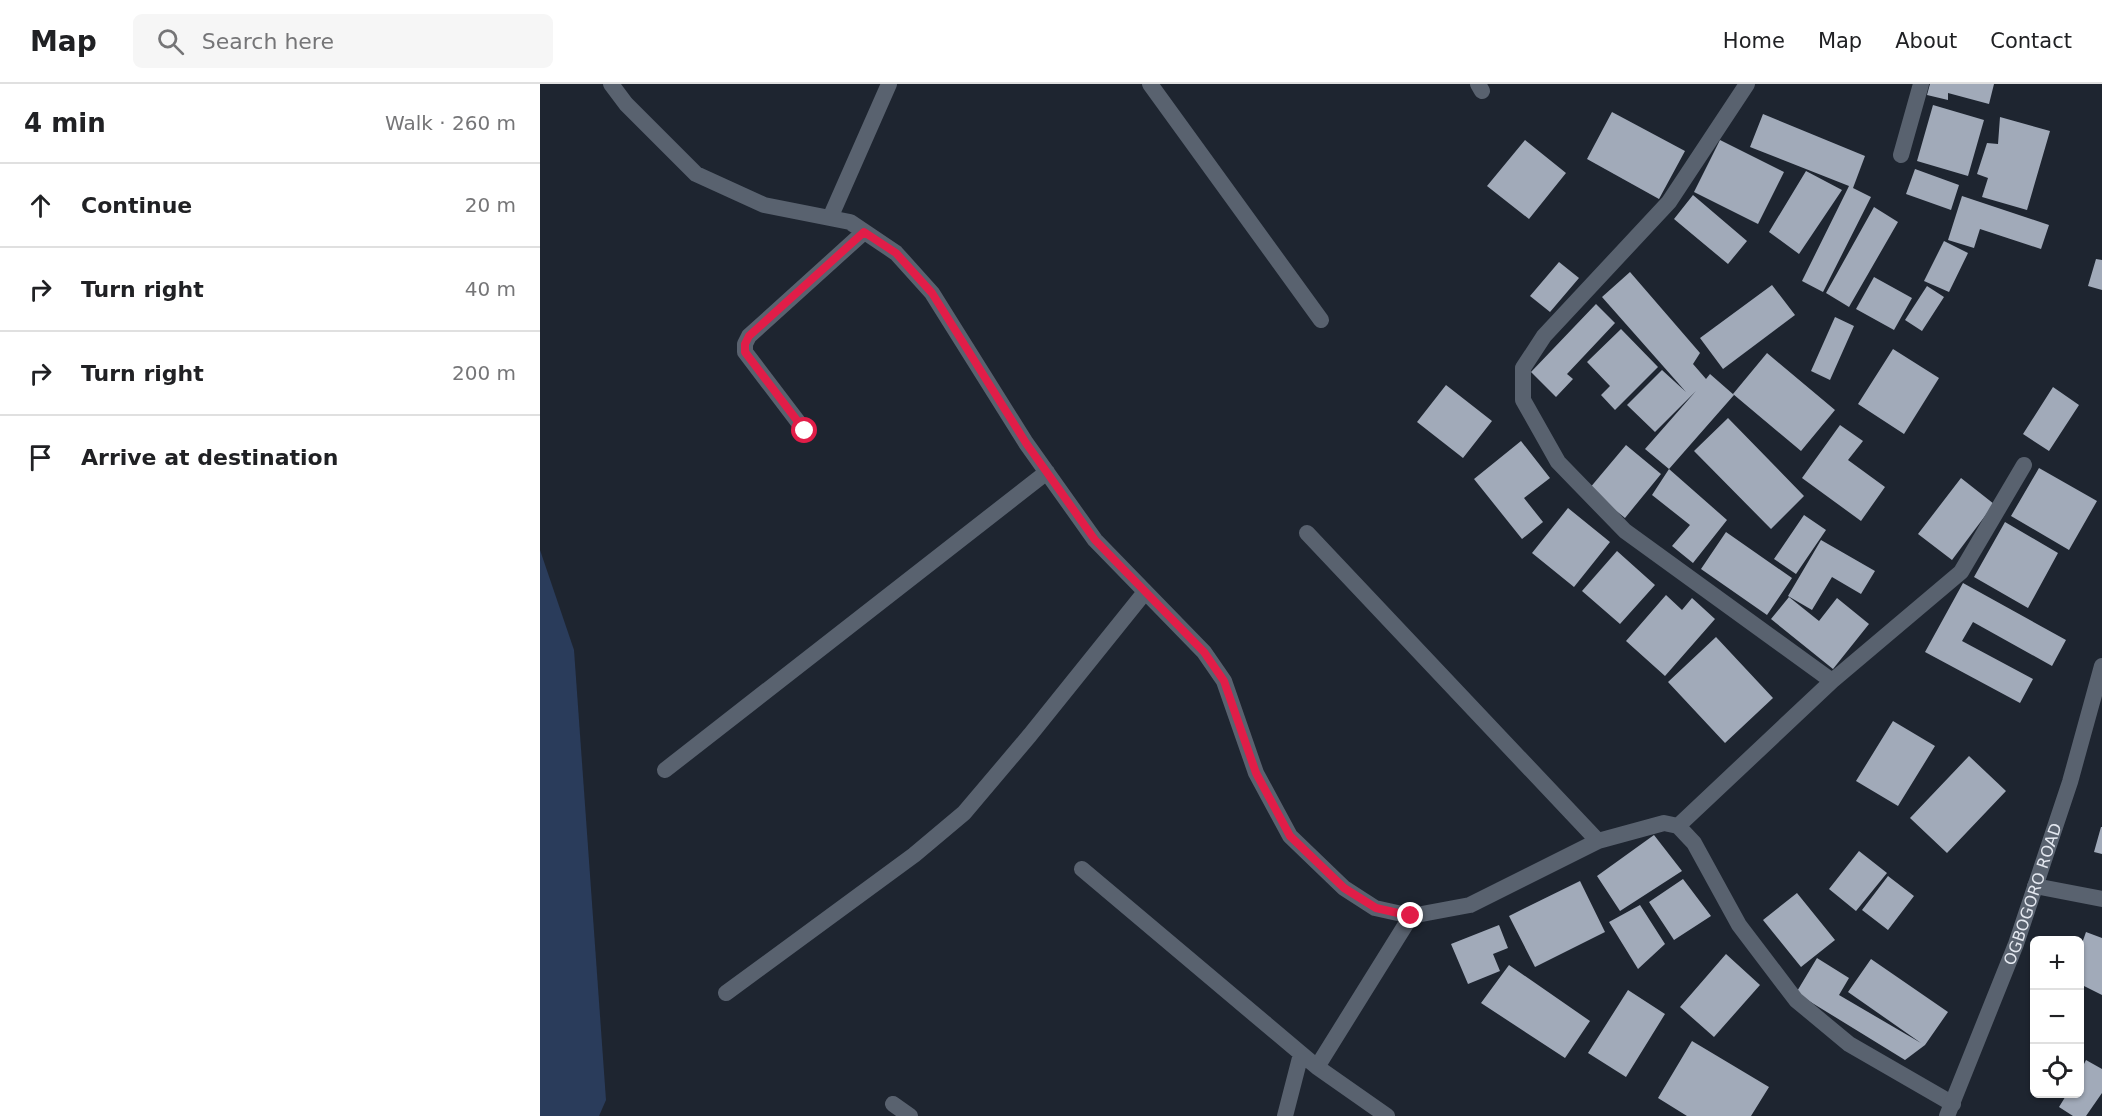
<!DOCTYPE html>
<html lang="en">
<head>
<meta charset="utf-8">
<style>
  body { margin:0; font-family:"DejaVu Sans",sans-serif; background:#f6f6f6; color:#202124 }
  .controls { position:absolute; right:18px; bottom:18px; display:grid; overflow:hidden; border-radius:9px; box-shadow:0 2px 4px #0004 }
  .controls button { width:54px; height:54px; display:grid; place-items:center; padding:0; border:0; border-bottom:2px solid #e0e0e0; background:#fff; color:#202124; font:30px sans-serif }
  .stop { position:absolute; width:18px; height:18px; margin:-14px; border:4px solid #e11d48; border-radius:50%; background:#fff }
  .stop.end { background:#e11d48; border-color:#fff; box-shadow:0 2px 6px #0008 }
  .list { margin:0; padding:0; list-style:none }
  h2 { display:flex; justify-content:space-between; align-items:center; height:78px; margin:0; padding:0 24px; font-size:26px }
  h2 small { font-size:20px; font-weight:400; color:#757577 }
  .list li { display:grid; grid-template-columns:39px 1fr auto; gap:18px; align-items:center; box-sizing:border-box; height:84px; padding:0 24px; border-top:2px solid #e0e0e0 }
  .list b { display:block; font-size:22px; white-space:nowrap }
  .list em { font-size:20px; font-style:normal; color:#757577 }
  .icon { flex:none; width:33px; height:33px; fill:none; stroke:currentColor; stroke-width:2; stroke-linecap:round; stroke-linejoin:round }
  .map { position:relative; flex:none; width:1562px; height:1032px; overflow:hidden }
  header { display:flex; align-items:center; gap:36px; box-sizing:border-box; height:84px; padding:0 30px; background:#fff; border-bottom:2px solid #e0e0e0 }
  header strong { font-size:28px }
  nav { display:flex; gap:33px; margin-inline-start:auto; font-size:21px }
  .search { width:420px; height:54px; background:#f6f6f6; display:flex; align-items:center; gap:15px; box-sizing:border-box; padding:0 21px; border-radius:9px; color:#757577; font-size:22px }
  main { display:flex }
  aside { flex:1; background:#fff }
  .map>svg:first-child { display:block }
  .green { fill:#2a3c5b }
  .building { fill:#a1aab9 }
  .lines { fill:none; stroke-linecap:round; stroke-linejoin:round }
  .minor { stroke:#59626f; stroke-width:16 }
  .tertiary { stroke:#59626f; stroke-width:16 }
  .route { stroke:#e11d48; stroke-width:8 }
  .labels { text-anchor:middle; stroke-width:6; stroke-linejoin:round; paint-order:stroke }
  .street-label { font-size:16px; fill:#e4e8f0; stroke:#1e2530 }
</style>
</head>
<body>
<header>
<strong>Map</strong>
<div class="search"><svg class="icon" aria-label="search" viewBox="0 0 24 24"><circle cx="10" cy="10" r="6"/><path d="M15 15l6 6"/></svg>Search here</div>
<nav><a>Home</a><a>Map</a><a>About</a><a>Contact</a></nav>
</header>
<main>
<aside>
<h2>4 min<small>Walk · 260 m</small></h2>
<ul class="list">
<li><svg class="icon" aria-label="ahead" viewBox="0 0 24 24"><path d="M12 20V5M6 11l6-6 6 6"/></svg><div><b>Continue</b></div><em>20 m</em></li>
<li><svg class="icon" aria-label="right" viewBox="0 0 24 24"><path d="M7 20v-9h11M14 6l5 5-5 5"/></svg><div><b>Turn right</b></div><em>40 m</em></li>
<li><svg class="icon" aria-label="right" viewBox="0 0 24 24"><path d="M7 20v-9h11M14 6l5 5-5 5"/></svg><div><b>Turn right</b></div><em>200 m</em></li>
<li><svg class="icon" aria-label="arrive" viewBox="0 0 24 24"><path d="M6 21V4h12l-3 4 3 4H6"/></svg><div><b>Arrive at destination</b></div></li>
</ul>
</aside>
<div class="map">
<svg width="1562" height="1032" viewBox="0 0 1562 1032">
  <rect width="100%" height="100%" fill="#1e2530"/>
  <path class="green" d="M0 466 34 566 66 1016 59 1032H0Z"/>
  <path class="building" d="M1390 0H1454L1449 20 1408 9V16L1387 11Z
    M1393 21 1444 36 1428 92 1377 77Z
    M1072 28 1145 67 1119 115 1047 75Z
    M1223 30 1325 72 1313 104 1331 113 1283 208 1262 197 1309 102 1210 63Z
    M1460 33 1510 47 1487 126 1442 113 1448 94 1437 90 1447 59 1458 60Z
    M985 56 1026 89 989 135 947 102Z
    M1180 56 1244 88 1218 140 1154 108Z
    M1375 85 1419 101 1411 126 1366 110Z
    M1266 87 1302 106 1259 170 1229 148Z
    M1153 111 1207 157 1188 180 1134 135Z
    M1422 112 1509 141 1501 165 1440 145 1434 164 1408 156Z
    M1334 123 1358 138 1309 223 1286 209Z
    M1404 157 1428 169 1409 208 1384 197Z
    M1556 175 1562 176V206L1548 202Z
    M1019 178 1039 194 1010 228 990 212Z
    M1090 188 1160 269 1153 280 1166 295 1170 290 1194 311 1129 385 1105 365 1156 307 1115 348 1087 321 1122 286 1146 308 1062 213Z
    M1334 193 1372 214 1354 246 1316 225Z
    M1232 201 1255 231 1183 285 1160 254Z
    M1387 202 1404 213 1382 247 1365 236Z
    M1056 220 1075 239 1027 290 1033 295 1016 313 991 288Z
    M1295 233 1314 242 1290 296 1271 287Z
    M1081 245 1118 283 1075 326 1061 311 1070 302 1047 278Z
    M1353 265 1399 294 1364 350 1318 320Z
    M1227 269 1295 326 1261 367 1193 310Z
    M906 301 952 337 923 374 877 338Z
    M1513 303 1539 321 1509 367 1483 350Z
    M1188 334 1264 412 1231 445 1154 367Z
    M1300 341 1323 357 1308 376 1345 403 1321 437 1262 394Z
    M981 357 1010 394 984 414 1003 438 982 455 934 395Z
    M1086 361 1121 390 1085 434 1049 405Z
    M1499 384 1557 417 1529 466 1471 432Z
    M1129 385 1187 436 1153 479 1132 462 1150 441 1112 411Z
    M1421 394 1454 420 1412 476 1378 450Z
    M1028 424 1070 458 1034 503 992 469Z
    M1264 431 1286 446 1256 490 1234 475Z
    M1465 438 1518 469 1488 524 1434 493Z
    M1186 448 1252 494 1227 531 1161 485Z
    M1281 456 1335 487 1321 510 1292 493 1272 526 1248 512Z
    M1077 467 1115 501 1080 540 1042 507Z
    M1423 499 1526 556 1512 582 1433 538 1422 557 1493 595 1480 619 1385 568Z
    M1126 511 1142 526 1152 514 1175 535 1125 592 1086 557Z
    M1249 513 1279 537 1297 514 1329 540 1293 585 1231 535Z
    M1176 553 1233 614 1185 659 1128 598Z
    M1353 637 1395 662 1358 722 1316 697Z
    M1429 672 1466 707 1407 769 1370 734Z
    M1561 743H1562V770L1554 768Z
    M1114 751 1142 787 1080 827 1057 792Z
    M1319 767 1347 789 1316 827 1289 805Z
    M1348 792 1374 812 1348 846 1322 826Z
    M1143 795 1171 832 1134 856 1109 818Z
    M1040 797 1065 848 995 883 969 832Z
    M1257 809 1295 856 1261 883 1223 836Z
    M1100 821 1125 860 1098 885 1069 838Z
    M959 841 968 864 953 870 960 887 928 900 911 860Z
    M1546 848 1562 854V911L1540 900V865Z
    M1186 870 1220 901 1174 953 1140 923Z
    M1277 874 1309 894 1299 911 1381 959 1308 908 1331 875 1408 928 1385 961 1365 976 1256 909Z
    M969 881 1050 937 1025 974 941 919Z
    M1088 906 1125 930 1086 993 1048 969Z
    M1152 957 1229 1003 1211 1032H1147L1118 1014Z
    M1546 976 1562 985V1009L1546 1032H1533L1519 1023 1527 1010H1540V988Z"/>
  <g class="lines">
    <path class="minor" d="M71 0 86 20 156 90 224 121 310 138 356 169 392 209 486 359 555 456 664 568 684 597 716 689 750 752 804 804 835 824 871 832 930 821 1058 757 1124 739 1138 742 1154 759 1199 841 1256 916 1309 960 1413 1020
      M610 0 781 236
      M938 0 942 7
      M1207 0 1129 118 1004 252 983 284V316L1018 378 1085 447 1292 597
      M1361 71 1381 0
      M290 134 349 0
      M265 347 205 268V260L209 252 324 148
      M767 449 1058 757
      M125 686 507 388
      M1138 742 1292 597 1421 488 1484 381
      M542 785 777 983 847 1032
      M1495 802 1562 815
      M186 909 374 771 424 729 490 651 605 508
      M777 983 871 832
      M353 1020 370 1032
      M745 1032 761 970"/>
    <path class="tertiary" id="s1" d="M1407 1032 1476 860 1530 698 1562 582"/>
  </g>
  <g class="lines">
    <path class="route" d="M265 347 205 268V260L209 252 324 148 356 169 392 209 486 359 555 456 664 568 684 597 716 689 750 752 804 804 836 824 871 832"/>
  </g>
  <g class="labels">
    <g class="street-label">
      <text dy="6" stroke="none"><textPath href="#s1" startOffset="238">OGBOGORO ROAD</textPath></text>
    </g>
  </g>
</svg>
<div class="controls">
<button>+</button>
<button>−</button>
<button><svg class="icon" aria-label="locate" viewBox="0 0 24 24"><circle cx="12" cy="12" r="6"/><path d="M12 2v4M12 18v4M2 12h4M18 12h4"/></svg></button>
</div>
<div class="stop" style="left:265px;top:347px"></div>
<div class="stop end" style="left:871px;top:832px"></div>
</div>
</main>
</body>
</html>
